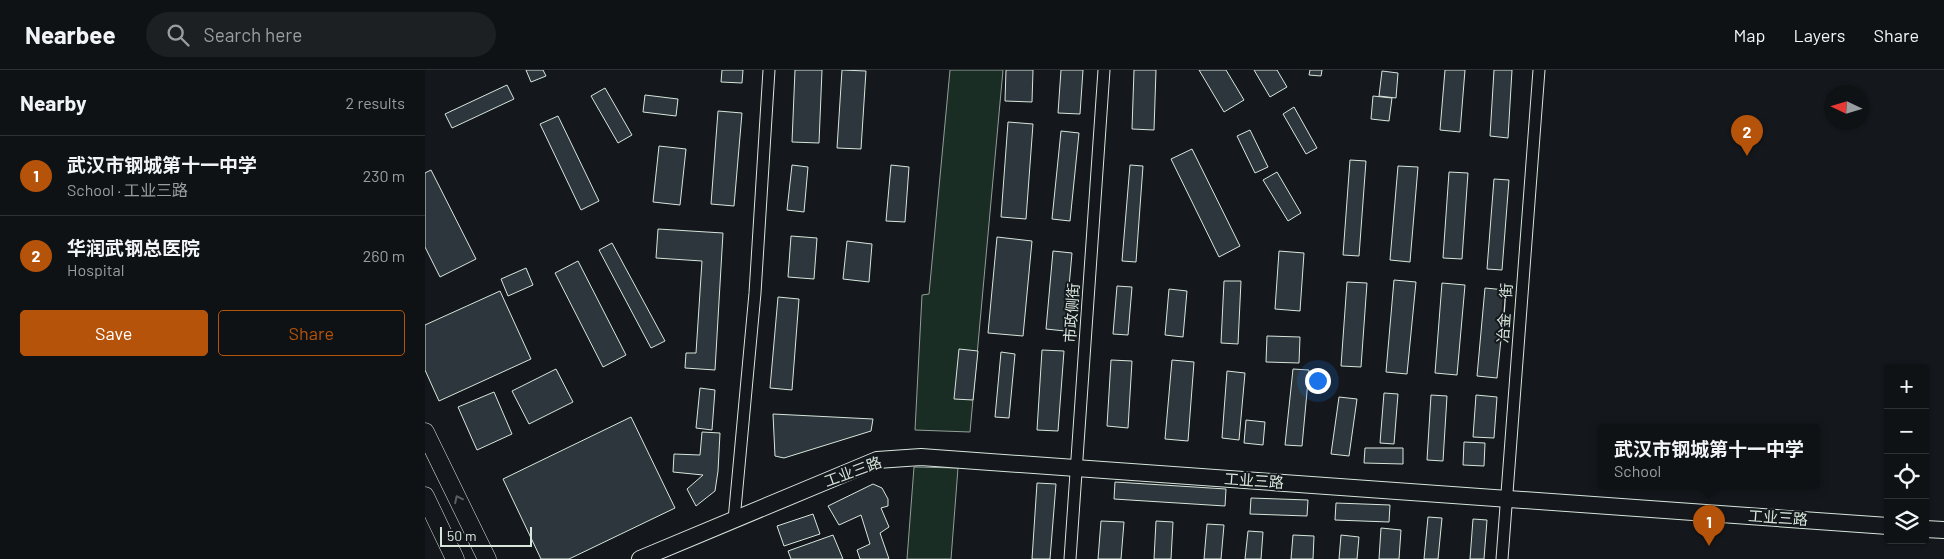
<!DOCTYPE html>
<html lang="en">
<head>
<meta charset="utf-8">
<style>
  body { margin:0; font-family:Barlow,"Noto Sans SC",sans-serif; background:#1d2022; color:#f1f3f6 }
  .controls { position:absolute; right:15px; bottom:15px; display:grid; overflow:hidden; border-radius:5px; box-shadow:0 1px 4px #0004 }
  .controls button { width:45px; height:45px; display:grid; place-items:center; padding:0; border:0; border-bottom:1px solid #2f3234; background:#0f1215; color:#f1f3f6; font:25px sans-serif }
  .compass { position:absolute; left:1399px; top:15px; width:45px; height:45px; border-radius:50%; background:#0f1215; box-shadow:0 1px 4px #0004; rotate:274deg }
  .scale { position:absolute; left:15px; bottom:12px; width:92px; box-sizing:border-box; padding-left:5px; border:2px solid #d8e6dc; border-top:0; font-size:14px; line-height:18px; white-space:nowrap; color:#d8e6dc; -webkit-text-stroke:4px #14181c; paint-order:stroke }
  .you { position:absolute; left:892px; top:310px; width:18px; height:18px; margin:-12px; border:4px solid #fff; border-radius:50%; background:#1a73e8; box-shadow:0 0 0 8px #1a73e833 }
  .badge { display:grid; place-items:center; width:32px; height:32px; border-radius:50%; background:#b45309; color:#fff; font-size:16px; font-weight:700 }
  .pin { position:absolute; translate:-50% -41px; filter:drop-shadow(0 1px 2px #0008) }
  .pin::after { content:''; position:absolute; top:26px; width:18px; height:15px; background:inherit; clip-path:polygon(0 0,100% 0,50% 100%) }
  .popup { position:absolute; left:1173px; top:354px; width:222px; height:65px; box-sizing:border-box; display:grid; place-content:center; border-radius:5px; background:#0f1215; filter:drop-shadow(0 1px 4px #0005); font-size:16px; white-space:nowrap; color:#9b9ea0 }
  .popup b { font-size:19px; color:#f1f3f6 }
  .popup::after { content:''; position:absolute; left:50%; top:100%; margin-left:-10px; border:10px solid transparent; border-top-color:#0f1215 }
  .list { margin:0; padding:0; list-style:none }
  h2 { display:flex; justify-content:space-between; align-items:center; height:65px; margin:0; padding:0 20px; font-size:21px }
  h2 small { font-size:16px; font-weight:400; color:#9b9ea0 }
  .list li { display:grid; grid-template-columns:32px 1fr auto; gap:15px; align-items:center; box-sizing:border-box; height:80px; padding:0 20px; border-top:1px solid #2f3234 }
  .list b { display:block; font-size:19px; white-space:nowrap }
  .list p { margin:0; font-size:16px; white-space:nowrap; color:#9b9ea0 }
  .list em { font-size:16px; font-style:normal; color:#9b9ea0 }
  .actions { display:flex; gap:10px; padding:15px 20px }
  .actions a { flex:1; padding:11px 0; border:1px solid #b45309; border-radius:5px; text-align:center; font-size:18px; color:#b45309 }
  .actions .main { background:#b45309; color:#fff }
  .icon { flex:none; width:28px; height:28px; fill:none; stroke:currentColor; stroke-width:2; stroke-linecap:round; stroke-linejoin:round }
  .map { position:relative; flex:none; width:1519px; height:489px; overflow:hidden }
  header { display:flex; align-items:center; gap:30px; box-sizing:border-box; height:70px; padding:0 25px; background:#0f1215; border-bottom:1px solid #2f3234 }
  header strong { font-size:24px }
  nav { display:flex; gap:28px; margin-inline-start:auto; font-size:18px }
  .search { width:350px; height:45px; background:#1d2022; display:flex; align-items:center; gap:12px; box-sizing:border-box; padding:0 18px; border-radius:28px; color:#9b9ea0; font-size:19px }
  main { display:flex }
  aside { flex:1; background:#0f1215 }
  .map>svg:first-child { display:block }
  .green { fill:#1a2d24; stroke:#939e99 }
  .building { fill:#2c363c; stroke:#d8e6dc }
  .lines { fill:none; stroke-linecap:round; stroke-linejoin:round }
  .street-casing { stroke:#d8e6dc; stroke-width:13 }
  .secondary-casing { stroke:#d8e6dc; stroke-width:18 }
  .primary-casing { stroke:#d8e6dc; stroke-width:19 }
  .street { stroke:#14181c; stroke-width:11 }
  .secondary { stroke:#14181c; stroke-width:16 }
  .primary { stroke:#14181c; stroke-width:18 }
  .oneway { stroke:#59605f }
  .labels { text-anchor:middle; stroke-width:4; stroke-linejoin:round; paint-order:stroke }
  .street-label { font-size:15px; fill:#d8e6dc; stroke:#14181c }
</style>
</head>
<body>
<header>
<strong>Nearbee</strong>
<div class="search"><svg class="icon" aria-label="search" viewBox="0 0 24 24"><circle cx="10" cy="10" r="6"/><path d="M15 15l6 6"/></svg>Search here</div>
<nav><a>Map</a><a>Layers</a><a>Share</a></nav>
</header>
<main>
<aside>
<h2>Nearby<small>2 results</small></h2>
<ul class="list">
<li><span class="badge">1</span><div><b>武汉市钢城第十一中学</b><p>School · 工业三路</p></div><em>230 m</em></li>
<li><span class="badge">2</span><div><b>华润武钢总医院</b><p>Hospital</p></div><em>260 m</em></li>
</ul>
<div class="actions"><a class="main">Save</a><a>Share</a></div>
</aside>
<div class="map">
<svg width="1519" height="489" viewBox="0 0 1519 489">
  <rect width="100%" height="100%" fill="#14181c"/>
  <path class="green" d="M525 0H578L545 362 490 360 497 225 504 224Z
    M489 397 533 398 526 489H482Z"/>
  <path class="building" d="M101 0H118L121 6 106 12Z
    M297 0H318L317 13 296 12Z
    M370 0H397L394 73 367 72Z
    M417 0 441 1 436 79 412 78Z
    M581 0H608L607 32 580 31Z
    M636 0H658L655 44 633 43Z
    M709 0H731L729 60 707 59Z
    M774 0H801L819 30 799 42Z
    M829 0H852L862 17 845 27Z
    M885 0H897L896 6 884 5Z
    M1020 0H1040L1035 62 1015 60Z
    M1069 0H1087L1083 68 1065 66Z
    M957 1 973 3 971 28 954 26Z
    M82 15 89 29 27 58 20 44Z
    M180 18 207 65 193 73 166 26Z
    M220 25 253 29 251 46 218 42Z
    M948 26 967 28 964 51 946 49Z
    M869 37 892 78 881 84 858 44Z
    M293 41 317 43 309 136 286 134Z
    M133 46 174 131 156 140 115 54Z
    M583 52 608 54 601 149 576 147Z
    M825 60 843 97 830 103 812 66Z
    M636 61 654 63 645 151 627 149Z
    M234 76 261 79 255 135 228 132Z
    M767 79 815 176 794 187 746 89Z
    M925 90 941 91 934 186 918 185Z
    M367 95 383 97 379 142 362 140Z
    M466 95 484 97 480 152 461 151Z
    M705 95 718 96 711 192 697 191Z
    M973 96 993 97 985 192 965 190Z
    M6 100 51 189 15 207 0 177V103Z
    M852 102 876 143 863 151 838 110Z
    M1024 102 1043 103 1037 189 1018 188Z
    M1069 109 1084 110 1077 200 1062 199Z
    M233 159 298 163 290 300 260 298 261 283H271L277 191 231 188Z
    M366 166 392 168 389 209 363 207Z
    M572 167 607 171 598 266 563 263Z
    M422 171 447 174 444 212 418 209Z
    M187 173 240 271 226 278 174 180Z
    M628 181 647 183 640 261 621 259Z
    M854 181 879 183 875 241 850 239Z
    M153 191 201 285 178 297 130 203Z
    M101 198 108 215 83 226 76 209Z
    M969 210 991 212 982 304 961 302Z
    M799 211H816L813 274 796 273Z
    M922 212 942 213 936 297 916 296Z
    M1017 213 1040 215 1032 305 1010 303Z
    M692 216 707 217 703 265 688 264Z
    M1060 218 1081 220 1072 308 1052 306Z
    M744 219 762 221 758 267 740 265Z
    M75 221 106 289 14 331 0 300V255Z
    M353 227 374 229 367 320 345 318Z
    M842 266 875 267 874 293 841 292Z
    M534 279 553 281 548 330 529 329Z
    M617 280 639 281 633 361 612 360Z
    M576 282 590 284 584 348 570 347Z
    M686 290 707 291 703 358 682 356Z
    M747 290 769 292 763 371 740 369Z
    M131 299 148 332 104 354 87 321Z
    M868 299 884 300 877 376 860 375Z
    M802 301 820 303 814 370 797 368Z
    M275 318 290 320 287 360 271 358Z
    M69 322 87 364 52 380 33 337Z
    M959 323 973 324 969 374 955 373Z
    M1006 325 1022 326 1018 391 1002 390Z
    M1051 325 1072 327 1069 368 1048 367Z
    M914 327 932 329 924 386 906 384Z
    M348 344 448 349 446 361 359 388 350 386Z
    M206 347 250 438 144 489H116L78 409Z
    M821 350 840 352 838 375 819 373Z
    M277 362 295 363 293 401 290 421 271 436 262 419 278 405 248 402 249 384 275 385Z
    M1039 372 1060 373 1059 396 1038 395Z
    M940 378H978V394L939 393Z
    M690 412 801 419 800 436 689 429Z
    M612 413 631 414 625 489H607Z
    M448 414 457 418 463 429V436L456 438 464 457 455 463 464 489H435L432 480 445 474 436 445 414 455 403 436Z
    M826 428 883 430 882 446 825 444Z
    M911 433 965 435 964 452 910 450Z
    M388 444 395 464 359 476 352 456Z
    M1003 447 1017 448 1013 489H999Z
    M1048 449 1062 450 1059 489H1045Z
    M676 451 699 452 696 489H673Z
    M731 451 748 452 746 489H729Z
    M782 454 799 455 796 489H779Z
    M956 458 976 460 974 489H954Z
    M823 461 838 462 836 489H820Z
    M408 465 418 489H366L363 481Z
    M868 465 889 466 888 489H866Z
    M916 465 934 467 932 489H914Z"/>
  <g class="lines">
    <defs>
      <path id="street" d="M309 450 330 223 344 0
        M645 489 679 0
        M1077 489 1114 0"/>
      <path id="secondary" d="M1500 459 1519 460
        M215 489 452 390 496 387 1463 456"/>
      <path id="primary" d="M0 362 62 489
        M0 426 30 489"/>
    </defs>
    <use href="#street" class="street-casing"/>
    <use href="#secondary" class="secondary-casing"/>
    <use href="#primary" class="primary-casing"/>
    <use href="#street" class="street"/>
    <use href="#secondary" class="secondary"/>
    <use href="#primary" class="primary"/>
  </g>
  <defs><path id="oneway-chevron" d="M-2-3.5L2.5 0L-2 3.5" fill="none" stroke-width="1.6" stroke-linecap="round" stroke-linejoin="round" transform="scale(1.25)"/></defs>
  <use class="oneway" href="#oneway-chevron" transform="translate(33 429) rotate(-116)"/>
  <g class="labels">
    <g class="street-label">
      <text transform="translate(647 243) rotate(-86)" y="5">市政侧街</text>
      <text transform="translate(1080 243) rotate(-86)" y="5">冶金一街</text>
      <text transform="translate(428 402) rotate(-20)" y="5">工业三路</text>
      <text transform="translate(829 411) rotate(4)" y="5">工业三路</text>
      <text transform="translate(1353 448) rotate(4)" y="5">工业三路</text>
    </g>
  </g>
</svg>
<div class="controls">
<button>+</button>
<button>−</button>
<button><svg class="icon" aria-label="locate" viewBox="0 0 24 24"><circle cx="12" cy="12" r="6"/><path d="M12 2v4M12 18v4M2 12h4M18 12h4"/></svg></button>
<button><svg class="icon" aria-label="layers" viewBox="0 0 24 24"><path d="M12 4l9 5-9 5-9-5zM3 14l9 5 9-5"/></svg></button>
</div>
<svg class="compass" viewBox="-18 -18 36 36"><path d="M0-13l5 13h-10z" fill="#e53935"/><path d="M0 13l5-13h-10z" fill="#9b9ea0"/></svg>
<div class="scale">50 m</div>
<div class="you"></div>
<div class="pin badge" style="left:1284px;top:476px">1</div>
<div class="popup"><b>武汉市钢城第十一中学</b>School</div>
<div class="pin badge" style="left:1322px;top:86px">2</div>
</div>
</main>
</body>
</html>
